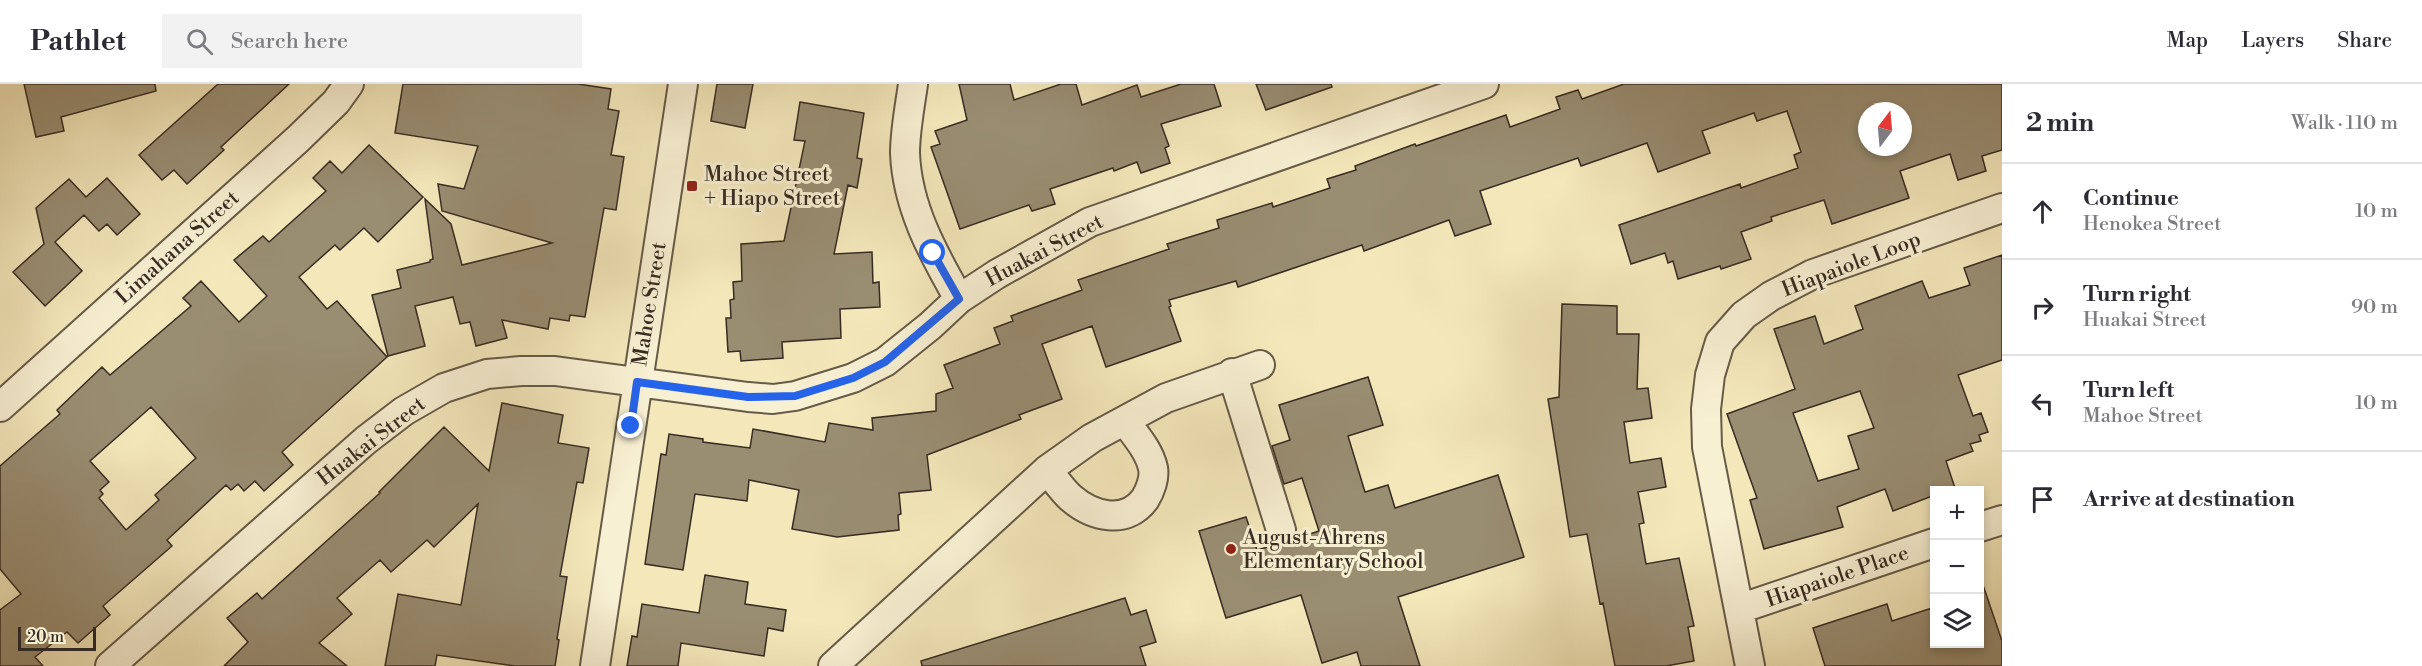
<!DOCTYPE html>
<html lang="en">
<head>
<meta charset="utf-8">
<style>
  body { margin:0; font-family:"Libre Bodoni",serif; background:#f2f2f3; color:#2b2b33 }
  .controls { position:absolute; right:18px; bottom:18px; display:grid; overflow:hidden; border-radius:0px; box-shadow:0 3px 9px #0003 }
  .controls button { width:54px; height:54px; display:grid; place-items:center; padding:0; border:0; border-bottom:2px solid #e1e1e2; background:#fff; color:#2b2b33; font:30px sans-serif }
  .compass { position:absolute; left:1858px; top:18px; width:54px; height:54px; border-radius:50%; background:#fff; box-shadow:0 3px 9px #0003; rotate:16deg }
  .scale { position:absolute; left:18px; bottom:15px; width:78px; box-sizing:border-box; padding-left:6px; border:3px solid #372b22; border-top:0; font-size:16px; line-height:21px; white-space:nowrap; color:#372b22; -webkit-text-stroke:4px #f8f0d3; paint-order:stroke }
  .stop { position:absolute; width:18px; height:18px; margin:-14px; border:4px solid #2563eb; border-radius:50%; background:#fff }
  .stop.end { background:#2563eb; border-color:#fff; box-shadow:0 2px 6px #0008 }
  .list { margin:0; padding:0; list-style:none }
  h2 { display:flex; justify-content:space-between; align-items:center; height:78px; margin:0; padding:0 24px; font-size:26px }
  h2 small { font-size:20px; font-weight:400; color:#7c7c81 }
  .list li { display:grid; grid-template-columns:39px 1fr auto; gap:18px; align-items:center; box-sizing:border-box; height:96px; padding:0 24px; border-top:2px solid #e1e1e2 }
  .list b { display:block; font-size:22px; white-space:nowrap }
  .list p { margin:0; font-size:20px; white-space:nowrap; color:#7c7c81 }
  .list em { font-size:20px; font-style:normal; color:#7c7c81 }
  .icon { flex:none; width:33px; height:33px; fill:none; stroke:currentColor; stroke-width:2; stroke-linecap:round; stroke-linejoin:round }
  .map { position:relative; flex:none; width:2002px; height:582px; overflow:hidden }
  header { display:flex; align-items:center; gap:36px; box-sizing:border-box; height:84px; padding:0 30px; background:#fff; border-bottom:2px solid #e1e1e2 }
  header strong { font-size:28px }
  nav { display:flex; gap:33px; margin-inline-start:auto; font-size:21px }
  .search { width:420px; height:54px; background:#f2f2f3; display:flex; align-items:center; gap:15px; box-sizing:border-box; padding:0 21px; border-radius:0px; color:#7c7c81; font-size:22px }
  main { display:flex }
  aside { flex:1; background:#fff }
  .map>svg:first-child { display:block }
  .building { fill:#998d72; stroke:#372b22; stroke-width:1.5; fill-rule:evenodd }
  .lines { fill:none; stroke-linecap:round; stroke-linejoin:round }
  .minor-casing { stroke:#665a48; stroke-width:32 }
  .minor { stroke:#f8f0d3; stroke-width:28 }
  .route { stroke:#2563eb; stroke-width:8 }
  .poi-dot { fill:#8f2418; stroke:#f8f0d3; stroke-width:2 }
  .labels { text-anchor:middle; stroke-width:6; stroke-linejoin:round; paint-order:stroke }
  .poi-label { font-size:21px; fill:#372b22; stroke:#f8f0d3; text-anchor:start }
  .street-label { font-size:21px; fill:#372b22; stroke:#f8f0d3 }
</style>
</head>
<body>
<header>
<strong>Pathlet</strong>
<div class="search"><svg class="icon" aria-label="search" viewBox="0 0 24 24"><circle cx="10" cy="10" r="6"/><path d="M15 15l6 6"/></svg>Search here</div>
<nav><a>Map</a><a>Layers</a><a>Share</a></nav>
</header>
<main>
<div class="map">
<svg width="2002" height="582" viewBox="0 0 2002 582">
  <rect width="100%" height="100%" fill="#f4e8bb"/>
  <filter id="stains"><feTurbulence type="fractalNoise" baseFrequency=".00333" numOctaves="4"/><feColorMatrix values="0 0 0 0 .2 0 0 0 0 .09 0 0 0 0 .02 0 0 0 .5 -.17"/></filter>
  <radialGradient id="worn" r=".72"><stop offset=".6" stop-color="#630" stop-opacity="0"/><stop offset="1" stop-color="#630" stop-opacity=".3"/></radialGradient>
  <path class="building" d="M24 0H155L156 7 61 33 64 47 36 53Z
    M218 0H289L221 63 224 66 187 100 174 86 162 96 139 71Z
    M403 0H578L611 5 608 25 619 27 611 71 624 73 616 126 604 124 585 233 570 231 569 237 550 234 548 245 502 236 507 254 476 262 470 238 460 240 453 213 415 222 425 262 388 272 372 211 401 204 397 186 430 178V176L433 175 425 115 451 140 462 181 552 159 442 127 438 100 464 105 478 62 395 49Z
    M717 0H753L745 44 711 37Z
    M959 0H1010L1014 16 1061 0H1076L1082 21 1137 1 1141 13 1181 0H1214L1221 22 1161 40 1169 62 1165 64 1170 79 1141 89 1137 78 1114 87 1113 84 1050 105 1055 120 1032 127 1029 121 960 145 931 63 940 60 935 47 967 36Z
    M1256 0H1331L1332 3 1266 26Z
    M1624 0H2002V66L1982 72 1986 87 1958 96 1950 70 1900 87 1909 114 1832 140 1824 116 1771 133 1772 137 1741 148 1751 175 1721 185 1720 182 1678 195 1673 177 1668 179 1665 169 1631 180 1619 141 1740 100 1741 104 1798 84 1794 71 1801 68 1787 27 1757 37 1754 29 1702 47 1710 69 1658 88 1647 59 1581 82 1578 74 1480 107 1491 140 1455 152 1449 136 1364 167 1362 161 1238 203 1236 197 1169 216 1171 222 1169 223 1181 257 1106 283 1092 242 1042 260 1062 315 1019 331 1021 335 927 371 931 406 899 409 901 430 898 431 899 446 837 453 792 445 799 406 749 396 747 417 695 410 683 486 645 480 661 370 666 371 669 350 703 355V358L750 364 753 345 825 358 829 339 873 346 872 334 936 327V310L953 304 944 281 1000 260 994 244 1013 237 1011 232 1082 206 1078 196 1169 165 1167 160 1219 144 1217 136 1272 119 1273 123 1330 104 1327 95 1356 86 1355 82 1415 60 1416 62 1506 31 1510 43 1560 25 1556 13 1578 6 1582 15ZM1867 27H1903V63H1867Z
    M800 18 864 29 857 74 862 75 857 104 848 101 834 170 872 168 873 199 879 198 880 223 840 225 841 254 782 258 783 274 741 277 740 267 728 268 726 234H731L730 216 734 215 733 198 742 197 741 160 784 157 805 57 794 56Z
    M369 61 423 113 378 158 364 144 340 166 335 161 299 193 327 225 337 217 387 273 282 368 293 381 264 407 255 397 244 407 238 400 231 406 226 401 167 456 172 462 103 522 110 531 78 559 67 548 35 573 43 582H0V526L21 510 0 485V382L60 330 57 326 102 283 110 291 191 222 183 214 201 197 239 238 267 212 234 176 263 152 269 158 326 107 313 94 330 77 342 89ZM151 323 196 374 155 411 159 416 126 446 99 414 103 410 100 406 109 398 90 377Z
    M107 94 140 130 117 151 107 140 99 147 84 131 55 158 82 187 45 222 13 188 44 160 36 124 69 95 86 113Z
    M2002 171V276L1958 291 1973 332 1981 329 1988 348 1979 351 1981 357 1970 360 1973 367 1946 377 1955 404 1935 406V411L1893 427 1885 405 1837 423 1843 443 1764 465 1750 416 1757 414 1727 330 1795 305 1774 245 1815 232 1824 260 1863 245 1855 222 1922 197 1929 214 1970 201 1964 184ZM1860 307 1874 344 1848 352 1859 385 1818 397 1793 329Z
    M1562 220 1617 222V250H1639L1637 305 1648 304 1652 334 1624 338 1630 379 1661 374 1666 403 1638 408 1644 439 1639 440 1646 480 1679 474 1694 542 1688 543 1694 577 1666 582H1615L1603 519 1600 520 1587 450 1570 453 1548 315 1559 313Z
    M1368 293 1383 341 1348 352 1365 408 1388 401 1395 424 1498 391 1524 473 1398 513 1420 582H1361L1357 568 1322 579 1301 511 1226 534 1199 447 1246 433 1257 466 1275 461 1286 462 1295 455 1319 447 1302 394 1284 400 1272 362 1290 356 1279 321Z
    M502 319 563 331 558 359 589 364 583 399 577 398 560 492 567 493 557 555 559 556 555 582H515L437 571 435 582H385L398 510 461 521 478 420 434 463 427 456 391 488 380 476 337 514 352 530 319 559 347 582H224L248 558 227 534 257 509 262 515 380 409 379 408 444 343 489 387Z
    M705 491 748 498 745 520 786 526 783 547 768 544 764 572 681 559 678 582H627L632 552 637 553 642 520 699 529Z
    M1983 501 2002 557V582H1825L1813 544 1887 520 1892 537 1935 523V560H1980V502Z
    M1125 514 1131 531 1146 526 1156 558 1140 563 1146 582H922L921 577Z"/>
  <g class="lines">
    <defs>
      <path id="minor" d="M913 0C910 22 905 47 905 69 907 123 933 169 959 215
        M1232 289 1281 446
        M0 323 298 55 336 18 349 0
        M1047 386C1055 395 1062 406 1071 414 1093 433 1126 441 1145 415 1150 407 1155 394 1153 384 1149 366 1135 351 1125 337
        M1980 443 2002 436
        M1739 525 1934 459
        M110 582 366 356 404 327 444 304 487 290 521 287H555L748 313 773 315 795 312 853 294 885 278 930 242 959 215 997 190 1090 138 1484 0
        M595 582 683 0
        M833 582 1047 386 1092 354 1166 314 1260 281
        M1750 582 1707 363 1706 325 1710 291 1720 258 1744 231 1771 212 1813 190 2002 124"/>
    </defs>
    <use href="#minor" class="minor-casing"/>
    <use href="#minor" class="minor"/>
  </g>
  <g class="lines">
    <path class="route" d="M631 342 637 298 748 313 795 312 853 294 885 278 959 215 933 169"/>
  </g>
  <g class="poi-dot">
    <rect x="686" y="96" width="12" height="12" rx="3"/>
    <circle cx="1231" cy="465" r="6"/>
  </g>
  <g class="labels">
    <g class="poi-label">
      <text x="704" y="97">Mahoe Street<tspan x="704" dy="24">+ Hiapo Street</tspan></text>
      <text x="1243" y="460">August-Ahrens<tspan x="1243" dy="24">Elementary School</tspan></text>
    </g>
    <g class="street-label">
      <text transform="translate(177 163) rotate(-42)" y="7">Limahana Street</text>
      <text transform="translate(1044 166) rotate(-28)" y="7">Huakai Street</text>
      <text transform="translate(1851 180) rotate(-21)" y="7">Hiapaiole Loop</text>
      <text transform="translate(649 220) rotate(-81)" y="7">Mahoe Street</text>
      <text transform="translate(371 357) rotate(-38)" y="7">Huakai Street</text>
      <text transform="translate(1837 492) rotate(-19)" y="7">Hiapaiole Place</text>
    </g>
  </g>
  <rect width="100%" height="100%" filter="url(#stains)"/>
  <rect width="100%" height="100%" fill="url(#worn)"/>
</svg>
<div class="controls">
<button>+</button>
<button>−</button>
<button><svg class="icon" aria-label="layers" viewBox="0 0 24 24"><path d="M12 4l9 5-9 5-9-5zM3 14l9 5 9-5"/></svg></button>
</div>
<svg class="compass" viewBox="-18 -18 36 36"><path d="M0-13l5 13h-10z" fill="#e53935"/><path d="M0 13l5-13h-10z" fill="#7c7c81"/></svg>
<div class="scale">20 m</div>
<div class="stop" style="left:933px;top:169px"></div>
<div class="stop end" style="left:631px;top:342px"></div>
</div>
<aside>
<h2>2 min<small>Walk · 110 m</small></h2>
<ul class="list">
<li><svg class="icon" aria-label="ahead" viewBox="0 0 24 24"><path d="M12 20V5M6 11l6-6 6 6"/></svg><div><b>Continue</b><p>Henokea Street</p></div><em>10 m</em></li>
<li><svg class="icon" aria-label="right" viewBox="0 0 24 24"><path d="M7 20v-9h11M14 6l5 5-5 5"/></svg><div><b>Turn right</b><p>Huakai Street</p></div><em>90 m</em></li>
<li><svg class="icon" aria-label="left" viewBox="0 0 24 24"><path d="M17 20v-9H6M10 6l-5 5 5 5"/></svg><div><b>Turn left</b><p>Mahoe Street</p></div><em>10 m</em></li>
<li><svg class="icon" aria-label="arrive" viewBox="0 0 24 24"><path d="M6 21V4h12l-3 4 3 4H6"/></svg><div><b>Arrive at destination</b></div></li>
</ul>
</aside>
</main>
</body>
</html>
